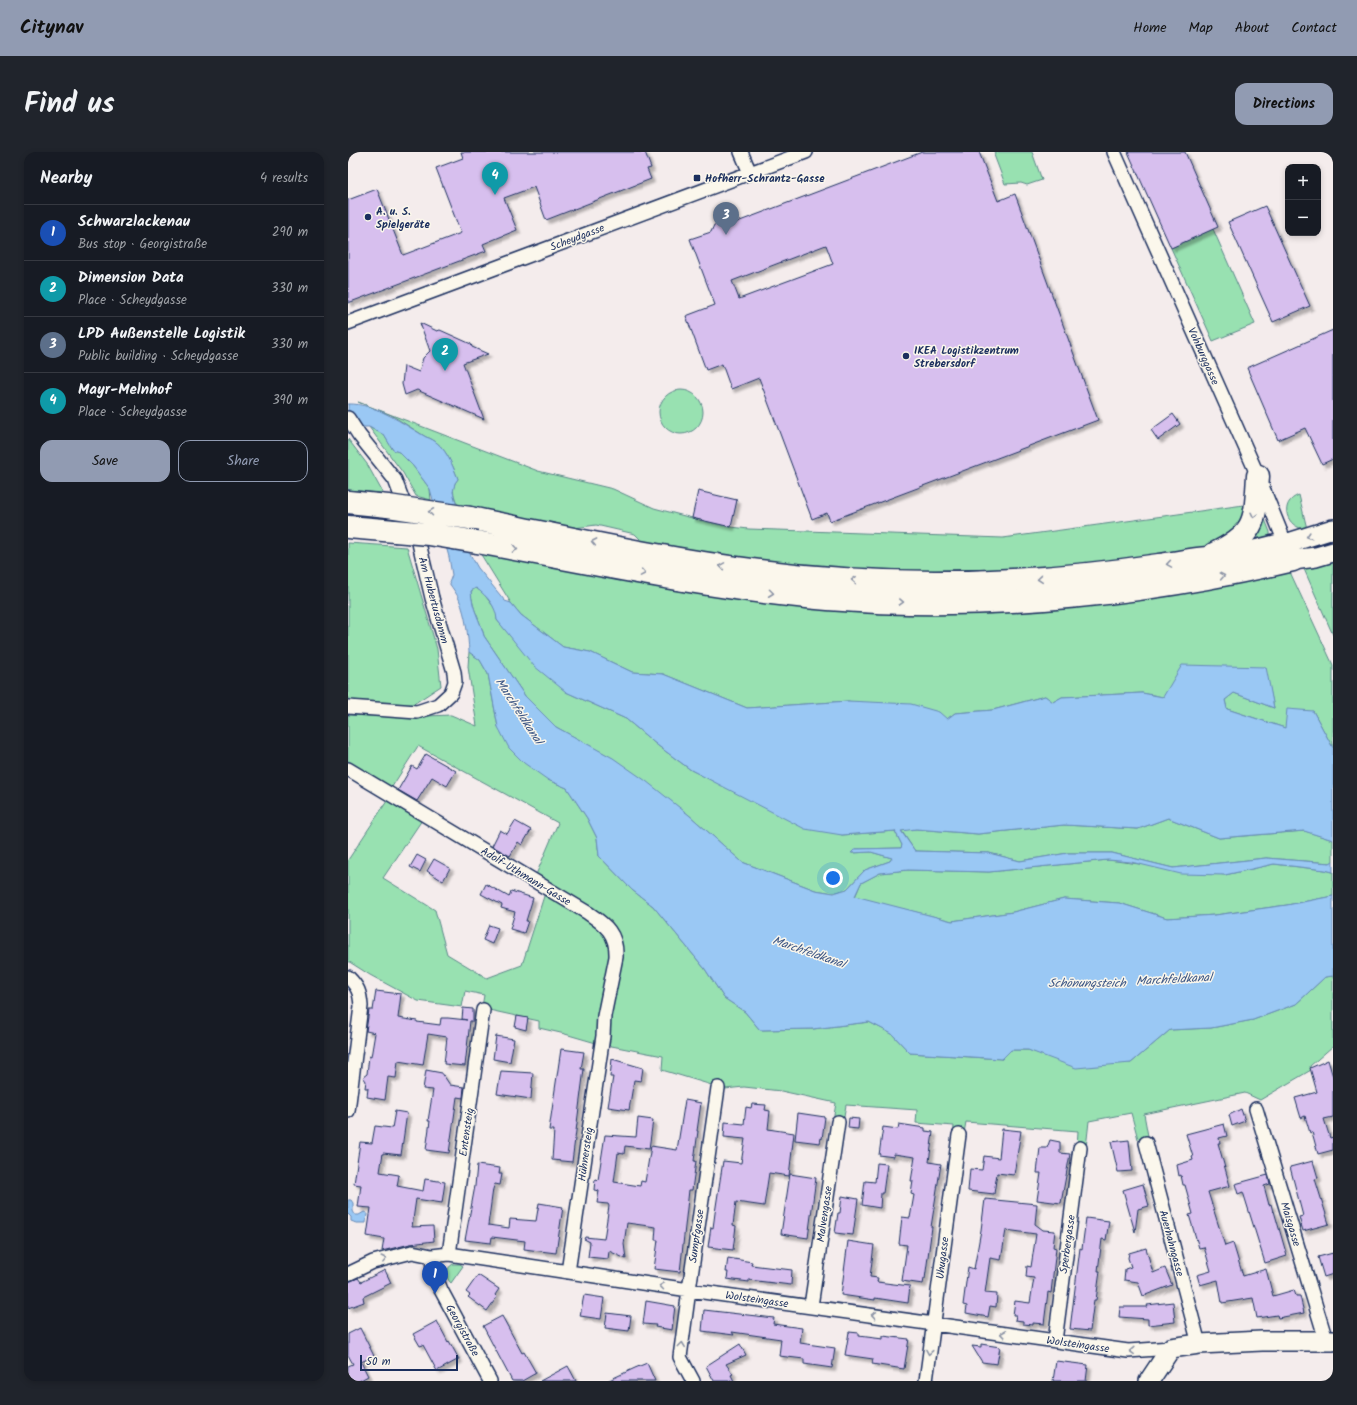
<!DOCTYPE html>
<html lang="en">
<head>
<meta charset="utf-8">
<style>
  body { margin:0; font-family:Kalam,sans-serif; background:#20242c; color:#f1f3f6 }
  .controls { position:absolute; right:12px; top:12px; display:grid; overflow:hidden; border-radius:8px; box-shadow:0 2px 6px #0003 }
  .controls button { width:36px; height:36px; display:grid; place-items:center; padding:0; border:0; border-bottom:1px solid #363941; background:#171b24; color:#f1f3f6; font:20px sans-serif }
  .scale { position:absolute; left:12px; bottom:10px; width:98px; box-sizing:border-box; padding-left:4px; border:2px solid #1b2f5e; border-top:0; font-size:11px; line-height:14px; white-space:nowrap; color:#1b2f5e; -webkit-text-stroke:3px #fbf7ec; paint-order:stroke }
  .you { position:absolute; left:485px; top:726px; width:14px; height:14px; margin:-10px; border:3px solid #fff; border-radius:50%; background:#1a73e8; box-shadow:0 0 0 6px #1a73e833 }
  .badge { display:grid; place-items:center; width:26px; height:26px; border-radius:50%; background:#919bb2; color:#fff; font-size:13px; font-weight:700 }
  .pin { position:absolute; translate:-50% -33px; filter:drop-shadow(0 1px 2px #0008) }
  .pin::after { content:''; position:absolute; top:21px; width:14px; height:12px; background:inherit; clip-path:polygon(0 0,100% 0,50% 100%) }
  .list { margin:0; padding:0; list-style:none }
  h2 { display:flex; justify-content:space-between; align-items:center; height:52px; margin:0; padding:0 16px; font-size:17px }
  h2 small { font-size:13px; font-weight:400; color:#9ea1a6 }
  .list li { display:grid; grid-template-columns:26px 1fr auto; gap:12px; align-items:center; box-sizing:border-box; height:56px; padding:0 16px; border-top:1px solid #363941 }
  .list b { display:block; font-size:15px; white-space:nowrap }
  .list p { margin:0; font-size:13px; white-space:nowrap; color:#9ea1a6 }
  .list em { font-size:13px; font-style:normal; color:#9ea1a6 }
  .actions { display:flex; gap:8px; padding:12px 16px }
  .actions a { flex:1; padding:9px 0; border:1px solid #919bb2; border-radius:12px; text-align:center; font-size:14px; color:#919bb2 }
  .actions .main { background:#919bb2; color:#111 }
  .map { position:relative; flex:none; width:985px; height:1229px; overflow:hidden; border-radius:12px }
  header { display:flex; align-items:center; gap:24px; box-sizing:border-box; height:56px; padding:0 20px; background:#919bb2; color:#111 }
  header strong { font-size:19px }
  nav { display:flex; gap:22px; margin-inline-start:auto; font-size:14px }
  .intro { display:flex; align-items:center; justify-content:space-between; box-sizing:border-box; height:96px; padding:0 24px }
  h1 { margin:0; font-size:28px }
  .button { padding:10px 18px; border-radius:12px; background:#919bb2; color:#111; font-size:14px; font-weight:700 }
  main { display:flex; gap:24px; padding:0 24px }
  aside { flex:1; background:#171b24; border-radius:12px; box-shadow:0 2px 6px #0003 }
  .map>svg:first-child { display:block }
  .green { fill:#98e1b1; stroke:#5a8888 }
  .water { fill:#9ac8f4; stroke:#678bb8; fill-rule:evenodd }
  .building { fill:#d7bfee; stroke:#1b2f5e; fill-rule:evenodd; filter:url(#shadow) }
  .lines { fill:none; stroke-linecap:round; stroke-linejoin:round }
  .street-casing { stroke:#1b2f5e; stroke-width:16 }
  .secondary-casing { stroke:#1b2f5e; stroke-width:22 }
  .highway-casing { stroke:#1b2f5e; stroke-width:25 }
  .street { stroke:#fbf7ec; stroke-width:13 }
  .secondary { stroke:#fbf7ec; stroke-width:19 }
  .highway { stroke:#fbf7ec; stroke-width:22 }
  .highway-bridge-casing { stroke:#1b2f5e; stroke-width:25; stroke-linecap:butt }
  .highway-bridge { stroke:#fbf7ec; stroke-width:22 }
  .oneway { stroke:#8b93a5 }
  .poi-dot { fill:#1b2f5e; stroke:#fbf7ec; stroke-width:1.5 }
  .labels { text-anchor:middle; stroke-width:3; stroke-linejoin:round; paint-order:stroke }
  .poi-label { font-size:11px; font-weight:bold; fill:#1b2f5e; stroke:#fbf7ec; text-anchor:start }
  .street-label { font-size:11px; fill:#1b2f5e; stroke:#fbf7ec }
  .water-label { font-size:12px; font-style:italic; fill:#3b5584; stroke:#fbf7ec }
</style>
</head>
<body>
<header>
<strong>Citynav</strong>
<nav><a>Home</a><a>Map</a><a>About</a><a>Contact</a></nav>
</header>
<div class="intro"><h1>Find us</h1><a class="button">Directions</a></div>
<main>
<aside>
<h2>Nearby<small>4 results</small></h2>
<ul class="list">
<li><span class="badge" style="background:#1a4fb4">1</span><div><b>Schwarzlackenau</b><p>Bus stop · Georgistraße</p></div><em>290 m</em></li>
<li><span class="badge" style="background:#0f9aa8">2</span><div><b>Dimension Data</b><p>Place · Scheydgasse</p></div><em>330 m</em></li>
<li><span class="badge" style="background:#5c6f8a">3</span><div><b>LPD Außenstelle Logistik</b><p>Public building · Scheydgasse</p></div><em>330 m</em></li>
<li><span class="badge" style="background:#0f9aa8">4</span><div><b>Mayr-Melnhof</b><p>Place · Scheydgasse</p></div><em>390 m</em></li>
</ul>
<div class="actions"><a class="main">Save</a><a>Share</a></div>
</aside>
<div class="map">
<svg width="985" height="1229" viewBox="0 0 985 1229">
  <defs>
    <filter id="shadow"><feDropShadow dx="3.5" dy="3.5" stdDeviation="1" flood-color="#0004"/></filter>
  </defs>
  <rect width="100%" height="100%" fill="#f4ecec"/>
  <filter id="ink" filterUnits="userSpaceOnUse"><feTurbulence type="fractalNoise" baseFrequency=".025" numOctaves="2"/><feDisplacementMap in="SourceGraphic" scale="8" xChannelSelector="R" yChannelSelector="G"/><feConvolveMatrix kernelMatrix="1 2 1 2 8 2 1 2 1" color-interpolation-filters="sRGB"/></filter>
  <g filter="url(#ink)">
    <path class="green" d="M647 0H684L694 28 679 33 673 31 657 32 646 3 648 2Z
      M865 77 907 172 865 189 823 96Z
      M311 260a22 22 0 1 1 44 0a22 22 0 1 1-44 0Z
      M10 250 190 319 265 337 306 356 344 366 383 375 401 377 655 386 903 352 877 392 716 416 600 422 512 419 403 409 295 390 287 382 248 373 219 377 110 354C106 344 102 336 110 327 104 312 96 290 78 285L43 263Z
      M21 275 36 283 45 298 51 300 65 314 82 337 83 348 68 344 55 321Z
      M0 287 19 312 35 341 0 338Z
      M951 343 959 377C938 377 930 350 951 343Z
      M916 365 922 380V386L888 396Z
      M0 391 59 395 89 497 93 534 64 553 0 549Z
      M132 401 347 441 516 459 624 462 747 453 884 433 942 420 985 513V596L965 559 937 576 879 557 877 548 886 541 926 556 917 515 815 545 794 541 714 545 705 550 697 544 645 558 607 561 599 567 500 549 399 556 315 522 284 520 242 500 215 495 173 463 163 451Z
      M985 408V483L956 417Z
      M128 436 135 441 145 454 149 459V468L166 488 218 540 278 567 309 593 343 618 370 631 494 683 547 679 554 693 553 696 507 697 504 701 523 700 544 706 542 709 517 718 499 737 486 741 467 738 394 710 341 663 264 606 208 575 177 544 136 484C132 467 124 458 123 439L126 437Z
      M121 500 132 508 140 522 150 575 200 628 219 636 239 666 249 686 251 704 284 738 305 754 357 817 376 846 397 860 412 878 465 877 521 870 544 882 562 901 654 907 663 898H680L702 905 783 911 822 878 863 876 905 868 948 852 977 825 985 824V894L962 914 963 918 912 948 897 941 796 962 800 984 790 987 783 961 741 969 738 996 729 995 730 979 618 970 615 987 605 986 606 974 568 971 569 958 498 953 495 971 485 969 488 951 433 939 396 935 377 937 314 918 315 904 248 891 217 882 191 876V869L141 858 134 855 136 843 117 839 114 855 70 849 22 823 0 809V708L39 649 74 668 35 726 87 758 99 802 139 826 174 813 197 741 187 725 210 671 70 594 42 638 0 613V563L55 565 103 563 129 574 120 515Z
      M820 666 871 686 957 679 985 688V709L983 711 918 706 825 716 764 701H720L672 709 641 701 567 699 553 678 568 677 630 682 716 673 790 677Z
      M760 708 877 723 926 712 977 718 985 720V744L939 753 867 763 819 766 771 751 716 747 665 760 604 769 507 745 513 731 532 721 560 718 641 720Z
      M105 1112H112L115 1114 103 1131C96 1125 98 1116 105 1112Z"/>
    <path class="water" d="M0 252C28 251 55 272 78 285 96 290 104 312 110 327L107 331 105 340 122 402 130 416 157 449 163 451 173 463 215 495 242 500 284 520 315 522 399 556 500 549 563 552 591 560 599 567 607 561 645 558 697 544 705 550 714 545 794 541 815 545 834 513 918 515 926 556 886 541 877 548 879 557 937 576 939 557 965 559 985 596V688L956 679 871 686 820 666 790 677 716 673 630 682 568 677 553 679 567 699 641 701 672 709 720 701H764L825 716 918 706 982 711 985 709V720L977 718 926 712 877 723 833 722 783 710 760 708 641 720 560 718 532 721 513 731 507 744 604 769 665 760 716 747 771 751 819 766 867 763 939 753 985 744V824L977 825 948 852 905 868 863 876 822 878 783 911 728 916 680 898H663L654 907 562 901 544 882 521 870 465 877 412 878 397 860 376 846 357 817 305 754 284 738 251 704 249 686 239 666 219 636 200 628 176 611 161 596 150 575 140 522 132 508 121 500C120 483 118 464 111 447 109 442 105 437 101 431L104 423 101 405 82 337 65 314 51 300 45 298 36 283 21 275H0ZM128 436C139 444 148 454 149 468L186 514 218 540 278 567 309 593 343 618 457 677 494 683 547 679 554 693 553 696 507 697 503 701 523 700 544 706 542 709 517 718 499 737 486 741 467 738 394 710 341 663 298 629 265 606 208 575 177 544 136 484C132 467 124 458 123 439L126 437Z
      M0 1048H3L5 1051V1059L7 1063H11L16 1060 19 1061 18 1071H8L3 1069V1065L0 1062Z"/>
    <path class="building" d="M113 0H297L303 16 299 17 303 27 198 68 186 35 156 46 169 78 135 92 138 99 0 151V48L29 37 55 103 113 81 88 16 115 6Z
      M574 0H631L650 49 667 42 750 268 482 369 479 361 464 367 411 226 383 237 374 212 358 218 338 164 367 153 342 87 363 80 366 73 382 67 384 72ZM478 93 485 112 391 147 384 129Z
      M780 0H837L870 75 823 96Z
      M917 54 962 154 925 170 880 70Z
      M72 171 89 179 92 178 123 192 124 195 140 202 115 211 136 267 69 238 57 243 54 232 56 214 71 220 75 206 82 199Z
      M985 178V307L974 312 957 276 930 288 899 216Z
      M825 262 832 272 810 288 803 278Z
      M350 339 389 348 383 375 344 366Z
      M78 602 108 619 99 634 84 625 69 649 50 638 64 614 69 617Z
      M167 669 183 678 174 693 170 690 162 704 144 694 152 678 159 682Z
      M69 703 78 708 72 720 62 715Z
      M86 707 102 716 95 729 79 719Z
      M138 732 161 745 163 739 185 746 178 769H180L176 781 162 777 167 760 153 756 154 753 133 742Z
      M141 773 150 776 144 792 135 788Z
      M28 839 53 842 50 866 69 869V870L92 873 93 866H100L119 868 114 867 115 856 125 857V869H122L117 914 96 912 99 885 80 882 75 913 50 909 48 926 40 925 37 948 19 945 20 936H17L18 929 15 925 19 922 21 904 23 905 27 881 18 879 21 858H25Z
      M169 864 180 866 178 878 167 875Z
      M148 884 166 887 162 910 145 907Z
      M213 897 236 900 233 917H236L224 1010 204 1008 206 978H201Z
      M264 907 295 916 293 929 286 928 281 958 260 955 265 925H262Z
      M980 908 985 925V965L976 967 982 986 985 985V998L970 1002 964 980 962 981 957 964 953 966 947 946 969 940 962 916Z
      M78 918 94 921 102 933 116 935 115 946 109 945 101 1001 78 998 82 969H80L85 938 75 937Z
      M153 919 185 921 183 947 149 942Z
      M337 948 353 951 349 979H350L346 1009H348L344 1038H341L332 1120 306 1117 310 1088H307L308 1075 279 1071 276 1092 278 1107 261 1099 260 1107 240 1105 242 1090 236 1087 237 1085 256 1087 261 1054 260 1052 249 1051 251 1039 246 1038 247 1027 250 1028 257 983 288 985 290 966 305 968 301 997 277 994 276 1002 270 1001 266 1030 292 1034 293 1029 297 1030 303 994 329 998Z
      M404 952 418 953 417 958 422 959 420 977 446 981 441 1024 421 1021 416 1054 388 1050 385 1073 388 1074 385 1098 360 1095 363 1075 365 1076 367 1061 375 1009 393 1011 397 987 376 985 377 970 396 972 398 955 403 956Z
      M893 957 897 969 884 974 881 963Z
      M47 959 59 961 53 1003 35 1001 32 1020 51 1023 49 1034 75 1039 77 1027 97 1030 94 1051 68 1047 64 1075 85 1074 86 1089 62 1092 34 1099 36 1087 19 1084 23 1056 10 1055 13 1033 6 1032 12 990 24 991 27 974 44 976Z
      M450 961 477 965 474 987 473 986 472 991 447 988Z
      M501 966 511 967 510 977 500 976Z
      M551 972 577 976V979L585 980 581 1010 593 1012 583 1075H584L577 1127H576L575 1132 554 1129 559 1093 551 1092 554 1065 562 1066 566 1043 563 1042 565 1029H563L567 1005 546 1002V1005L531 1003 535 975 550 977Z
      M876 972 879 984 871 986 872 991H870L882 1034 860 1040 877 1094 885 1091 895 1124 918 1117 925 1144 946 1138 948 1144H952L956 1161 930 1166 929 1163 909 1166 905 1146 874 1151 870 1128 852 1133 849 1123 863 1119 856 1095 851 1096 841 1063 845 1062 837 1033H835L833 1023 831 1024 829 1013 845 1008 844 1005H845L838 982Z
      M654 977 673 979 666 1023 649 1021 646 1042 620 1039 622 1017 634 1018 636 1004 651 1006Z
      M702 988 712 990V1001L722 1002 713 1051 689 1048 693 1021H689L692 996H699Z
      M781 988 784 1019 770 1020 763 990Z
      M965 1009 970 1026 967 1027 981 1072 955 1079 951 1065 955 1064 942 1015Z
      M529 1011 539 1012 535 1041H533L532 1056 514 1053 517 1029 527 1030Z
      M129 1013 152 1016 151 1022H154L152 1033 147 1032 145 1037 140 1073 161 1076 162 1067 188 1069 191 1051 215 1055 208 1101 176 1097 177 1089 144 1085 143 1091 117 1088 127 1034Z
      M442 1022 468 1026 460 1086 433 1082Z
      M920 1023 922 1032 916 1034 921 1053 923 1052 925 1060 926 1059 939 1104 917 1111 895 1040 890 1042 887 1032Z
      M795 1032 801 1054 790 1057 787 1080 775 1038Z
      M494 1044 510 1047 505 1083 487 1081 490 1061H492Z
      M637 1047 689 1052 687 1072 695 1078 707 1079 705 1095 708 1096 703 1141 700 1140 696 1172 685 1171V1173L675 1172V1169L667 1168 668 1163H665L667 1149 682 1151 686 1126 678 1125 679 1114 683 1115 688 1082 658 1078 653 1108 642 1106 637 1141 649 1142 648 1155 642 1154 640 1165 618 1161 619 1154 615 1153 620 1115 626 1117 633 1078Z
      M738 1066 761 1069 758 1088 754 1087 750 1119H752L748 1148H746L742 1179 722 1177 732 1096 734 1097Z
      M500 1089 526 1093 522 1125 530 1126 529 1130 562 1134 560 1151 527 1146V1148L493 1143Z
      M798 1096 805 1121 817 1116 824 1133 795 1144 790 1130 776 1128 777 1117 783 1115 780 1106 781 1101Z
      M985 1101V1122L976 1125 970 1105Z
      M380 1106 404 1110 403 1113 444 1118 443 1133 401 1128V1130L379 1127 380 1120H378Z
      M37 1118 43 1131 15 1145 16 1150 0 1156V1130L10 1126 13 1130Z
      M130 1123 151 1137 147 1143 149 1145 139 1159 120 1145 122 1143 118 1140Z
      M236 1143 256 1146 253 1167 232 1164Z
      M298 1149 327 1154 324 1178 307 1175 308 1173 295 1172Z
      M825 1150 827 1170 800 1173V1167L771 1165 772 1155H800L799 1153Z
      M356 1158 426 1166 425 1172 454 1176 452 1191 487 1196 484 1216 456 1212V1207L431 1204 433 1187 384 1180 386 1183 354 1179Z
      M259 1161 283 1164 281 1179 257 1176Z
      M154 1164 174 1201 176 1200 188 1221 174 1229H164L135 1174Z
      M89 1169 100 1190 101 1189 111 1207 89 1219 75 1193 72 1194 65 1182Z
      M12 1176 26 1204 13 1210 20 1224 11 1229H0V1214L5 1212 0 1203V1182Z
      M501 1180 511 1181V1184L535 1187V1184L561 1187 556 1217 524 1212 525 1207 497 1203Z
      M392 1192 398 1203 378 1212 385 1222 383 1223 386 1229H366L358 1214Z
      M633 1192 652 1195 649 1212 634 1210 624 1194 633 1195Z
      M708 1209 740 1213 738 1229H705Z
      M299 1211 307 1229H259L287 1216Z
      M220 1214 228 1229H192Z"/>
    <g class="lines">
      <defs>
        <path id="street" d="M393 0 402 21
          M766 0 910 324 940 398
          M0 171 458 0
          M0 266 11 283 47 328 71 391 84 446 106 520 107 530 103 541 90 553 69 560 0 555
          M0 617 240 761C258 773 269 782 268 805L256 864 255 884 220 1120
          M0 825C10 835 12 840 13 854L0 959
          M908 957 978 1188
          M798 991 851 1192
          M101 1102 135 858
          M84 1104 85 1118 93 1138 142 1229
          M0 1122 25 1110 64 1100 84 1104 101 1102 341 1138 780 1199 823 1196
          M463 1154 490 970
          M707 1189 732 996
          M345 1229 332 1205 341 1138 370 936
          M578 1229 611 983"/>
        <path id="secondary" d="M937 392 985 377
          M945 408 968 405 985 400
          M801 1229 823 1196 851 1192 914 1189H985"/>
        <path id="highway" d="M0 350 40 354
          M122 366C218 385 314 407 411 419 544 436 678 433 811 413 827 411 844 407 860 406 870 405 880 405 889 404 905 400 921 396 937 392
          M0 375 47 379
          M129 390C245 411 362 437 480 447 635 459 793 444 945 408
          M866 402C909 381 907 369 910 324"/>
      </defs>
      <use href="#street" class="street-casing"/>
      <use href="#secondary" class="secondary-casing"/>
      <use href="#highway" class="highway-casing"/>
      <use href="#street" class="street"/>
      <use href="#secondary" class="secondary"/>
      <use href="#highway" class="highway"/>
      <defs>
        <path id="highway-bridge" d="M40 354 122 366
          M47 379 81 382 129 390"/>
      </defs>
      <use href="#highway-bridge" class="highway-bridge-casing"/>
      <use href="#highway-bridge" class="highway-bridge"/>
    </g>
    <defs><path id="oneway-chevron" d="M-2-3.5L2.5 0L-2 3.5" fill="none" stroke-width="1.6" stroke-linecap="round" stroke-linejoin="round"/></defs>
    <g class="oneway">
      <use href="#oneway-chevron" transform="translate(83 360) rotate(-172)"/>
      <use href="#oneway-chevron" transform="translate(906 363) rotate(103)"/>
      <use href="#oneway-chevron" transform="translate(961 384) rotate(163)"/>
      <use href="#oneway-chevron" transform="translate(246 390) rotate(-169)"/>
      <use href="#oneway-chevron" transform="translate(167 397) rotate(10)"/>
      <use href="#oneway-chevron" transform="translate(821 412) rotate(171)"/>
      <use href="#oneway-chevron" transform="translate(374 414) rotate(-171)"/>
      <use href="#oneway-chevron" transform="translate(295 421) rotate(10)"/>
      <use href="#oneway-chevron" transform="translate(874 424) rotate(-11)"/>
      <use href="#oneway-chevron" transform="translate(692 427) rotate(175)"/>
      <use href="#oneway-chevron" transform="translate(506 428) rotate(-177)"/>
      <use href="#oneway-chevron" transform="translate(423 441) rotate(7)"/>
      <use href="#oneway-chevron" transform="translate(553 450) rotate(2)"/>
      <use href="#oneway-chevron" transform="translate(36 1107) rotate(-14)"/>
      <use href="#oneway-chevron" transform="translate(314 1134) rotate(-172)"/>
      <use href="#oneway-chevron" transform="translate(526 1163) rotate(-172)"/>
      <use href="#oneway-chevron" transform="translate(655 1182) rotate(-172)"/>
      <use href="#oneway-chevron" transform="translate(334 1193) rotate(-83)"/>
      <use href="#oneway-chevron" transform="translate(784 1199) rotate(178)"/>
      <use href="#oneway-chevron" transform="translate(581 1200) rotate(99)"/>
    </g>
  </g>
  <g class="poi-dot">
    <rect x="345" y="22" width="8" height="8" rx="2"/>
    <circle cx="20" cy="65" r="4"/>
    <circle cx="558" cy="204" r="4"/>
  </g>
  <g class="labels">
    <g class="poi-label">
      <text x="357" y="30">Hofherr-Schrantz-Gasse</text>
      <text x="28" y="63">A. u. S.<tspan x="28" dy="13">Spielgeräte</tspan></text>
      <text x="566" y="202">IKEA Logistikzentrum<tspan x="566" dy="13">Strebersdorf</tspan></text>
    </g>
    <g class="street-label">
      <text transform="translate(229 85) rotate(-21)" y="4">Scheydgasse</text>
      <text transform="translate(856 204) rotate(66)" y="4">Vohburggasse</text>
      <text transform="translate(86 448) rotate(75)" y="4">Am Hubertusdamm</text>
      <text transform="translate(178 724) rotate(31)" y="4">Adolf-Uthmann-Gasse</text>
      <text transform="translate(118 980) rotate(-82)" y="4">Entensteig</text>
      <text transform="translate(237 1002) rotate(-82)" y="4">Hühnersteig</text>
      <text transform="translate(476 1062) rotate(-82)" y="4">Malvengasse</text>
      <text transform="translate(943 1072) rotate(73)" y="4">Maisgasse</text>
      <text transform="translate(348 1084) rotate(-82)" y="4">Sumpfgasse</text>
      <text transform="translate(824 1091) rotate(75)" y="4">Auerhahngasse</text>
      <text transform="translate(719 1092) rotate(-82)" y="4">Sperbergasse</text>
      <text transform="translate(594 1106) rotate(-83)" y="4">Uhugasse</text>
      <text transform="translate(409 1147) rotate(8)" y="4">Wolsteingasse</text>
      <text transform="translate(115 1178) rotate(61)" y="4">Georgistraße</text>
      <text transform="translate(730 1192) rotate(8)" y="4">Wolsteingasse</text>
    </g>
    <g class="water-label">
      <text transform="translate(171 559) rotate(57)" y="4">Marchfeldkanal</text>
      <text transform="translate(461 800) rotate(19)" y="4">Marchfeldkanal</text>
      <text transform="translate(826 827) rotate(-3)" y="4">Marchfeldkanal</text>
      <text x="739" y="835">Schönungsteich</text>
    </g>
  </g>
</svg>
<div class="controls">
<button>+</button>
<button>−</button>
</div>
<div class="scale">50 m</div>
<div class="you"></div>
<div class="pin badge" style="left:87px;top:1142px;background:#1a4fb4">1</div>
<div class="pin badge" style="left:97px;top:219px;background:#0f9aa8">2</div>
<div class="pin badge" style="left:378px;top:83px;background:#5c6f8a">3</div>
<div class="pin badge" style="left:147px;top:43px;background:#0f9aa8">4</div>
</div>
</main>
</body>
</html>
